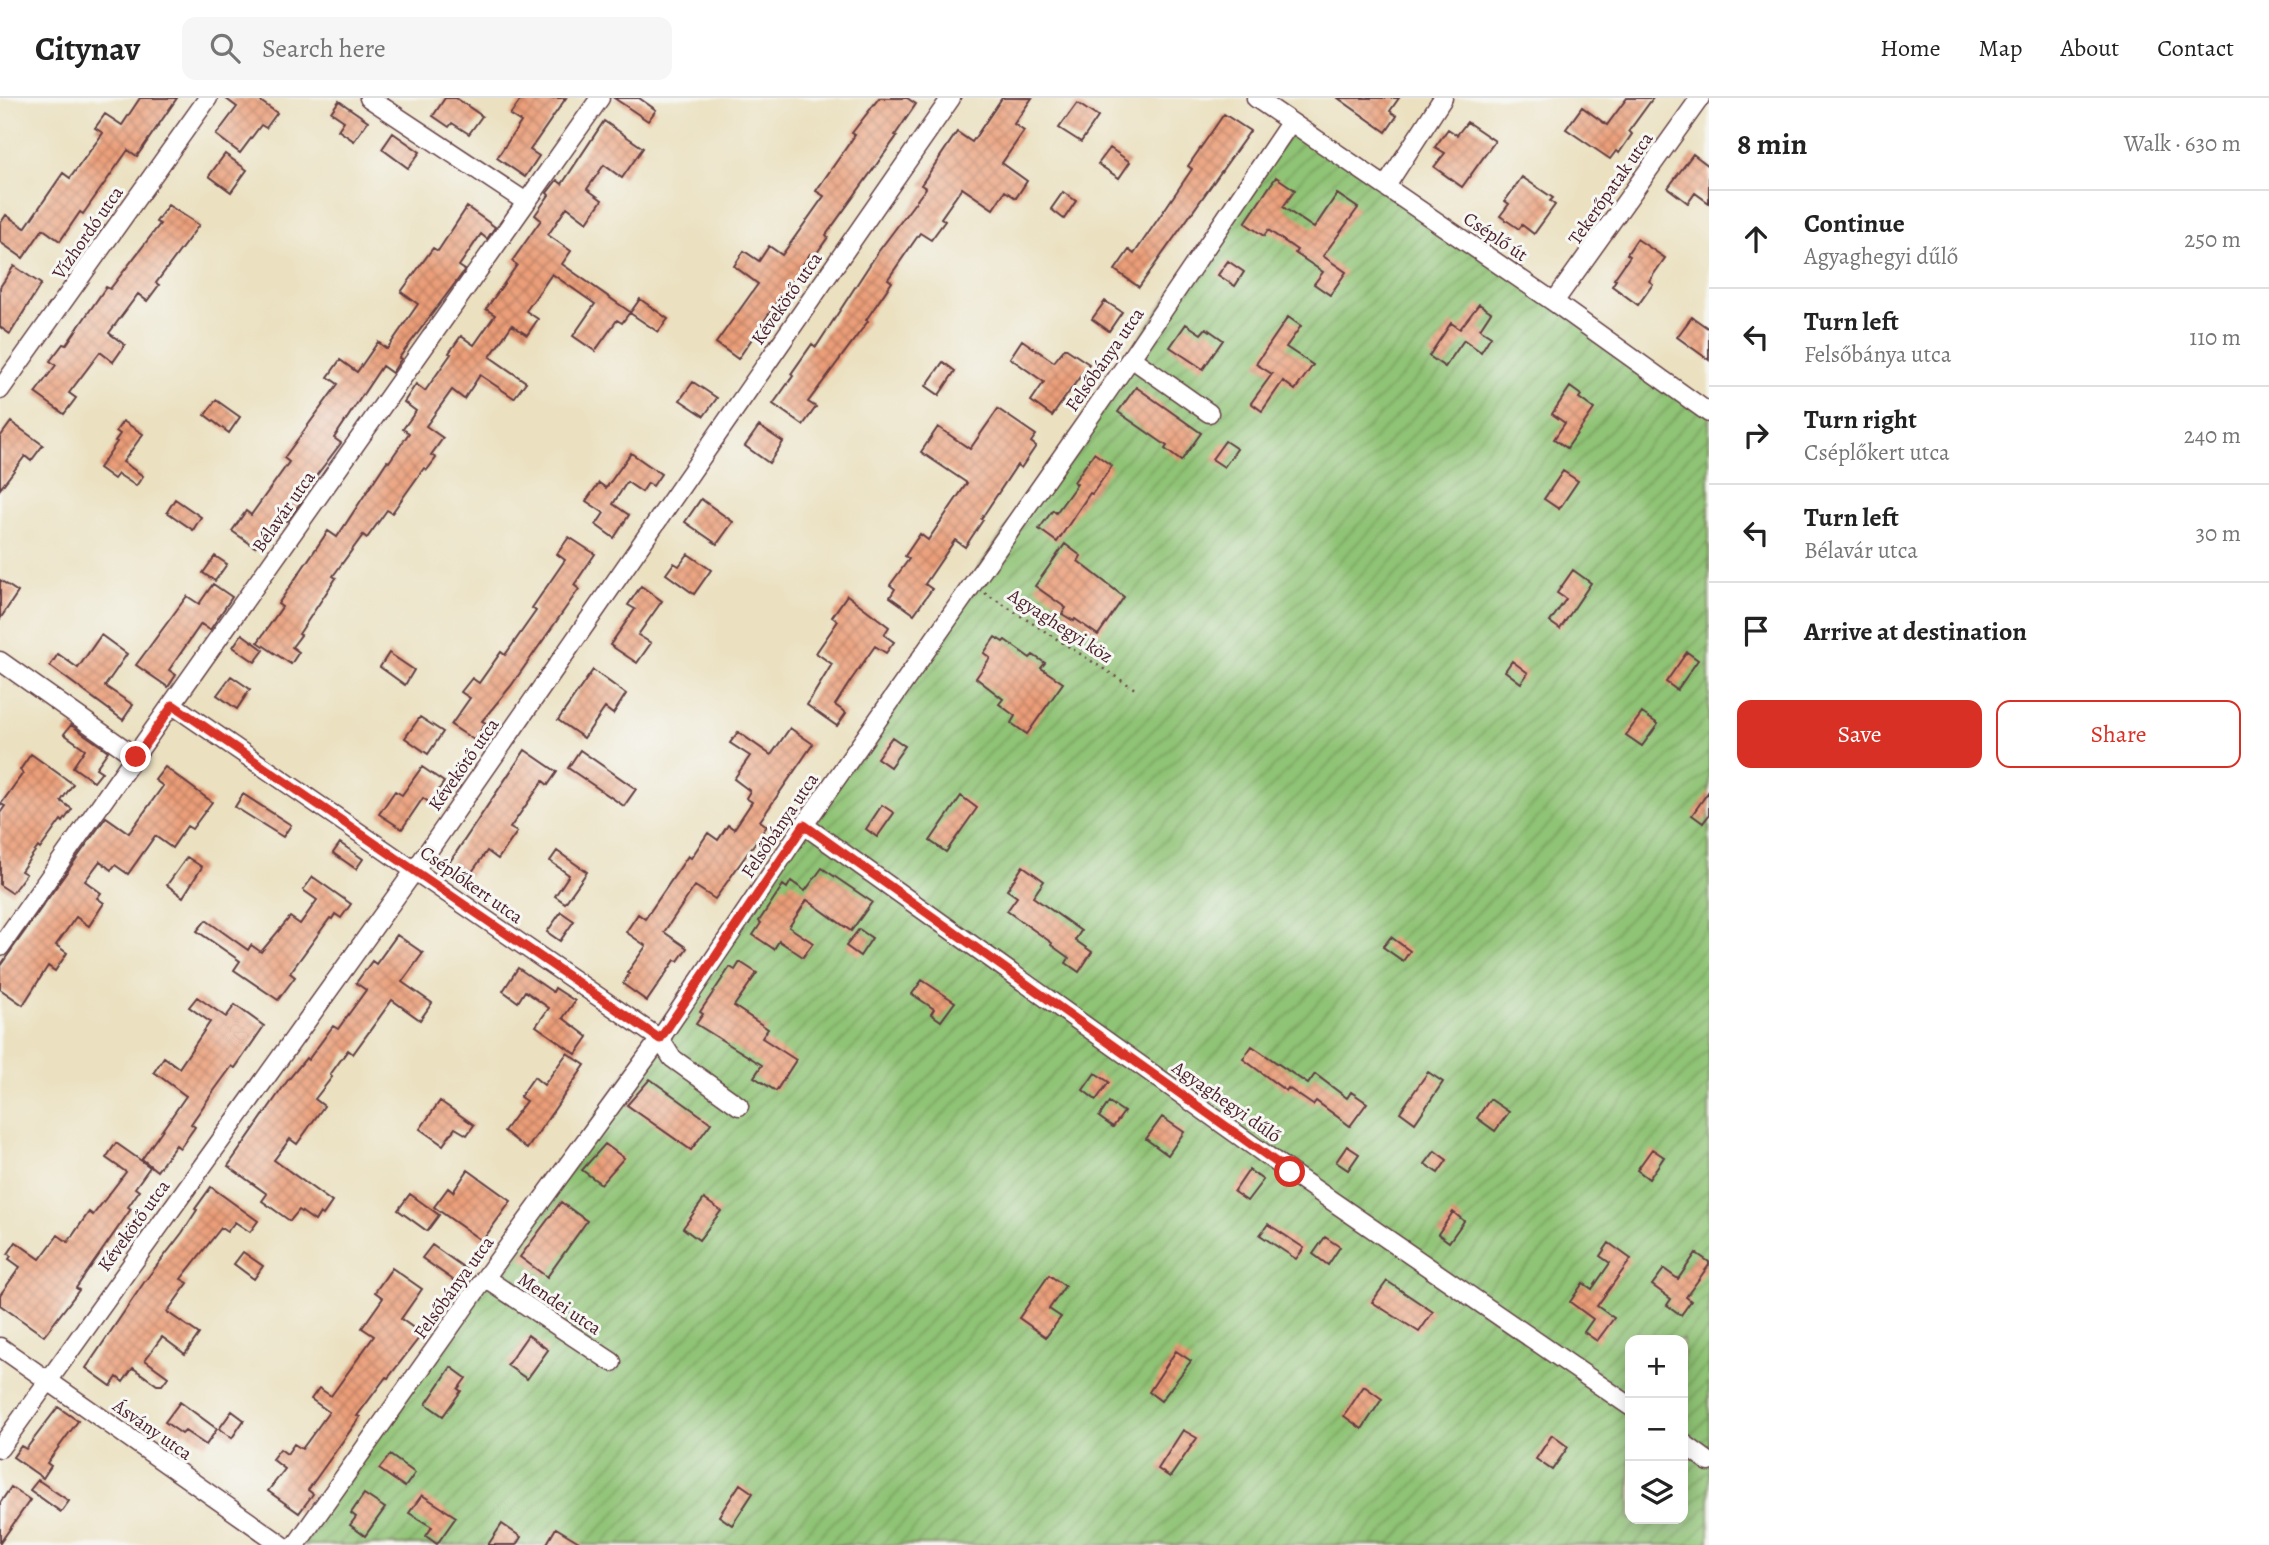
<!DOCTYPE html>
<html lang="en">
<head>
<meta charset="utf-8">
<style>
  body { margin:0; font-family:Alegreya,serif; background:#f6f6f6; color:#222 }
  .controls { position:absolute; right:21px; bottom:21px; display:grid; overflow:hidden; border-radius:14px; box-shadow:0 4px 18px #0003 }
  .controls button { width:63px; height:63px; display:grid; place-items:center; padding:0; border:0; border-bottom:2px solid #e0e0e0; background:#fff; color:#222; font:35px sans-serif }
  .stop { position:absolute; width:21px; height:21px; margin:-16px; border:5px solid #d93025; border-radius:50%; background:#fff }
  .stop.end { background:#d93025; border-color:#fff; box-shadow:0 2px 7px #0008 }
  .list { margin:0; padding:0; list-style:none }
  h2 { display:flex; justify-content:space-between; align-items:center; height:91px; margin:0; padding:0 28px; font-size:30px }
  h2 small { font-size:23px; font-weight:400; color:#767676 }
  .list li { display:grid; grid-template-columns:46px 1fr auto; gap:21px; align-items:center; box-sizing:border-box; height:98px; padding:0 28px; border-top:2px solid #e0e0e0 }
  .list b { display:block; font-size:26px; white-space:nowrap }
  .list p { margin:0; font-size:23px; white-space:nowrap; color:#767676 }
  .list em { font-size:23px; font-style:normal; color:#767676 }
  .actions { display:flex; gap:14px; padding:21px 28px }
  .actions a { flex:1; padding:16px 0; border:2px solid #d93025; border-radius:14px; text-align:center; font-size:24px; color:#d93025 }
  .actions .main { background:#d93025; color:#fff }
  .icon { flex:none; width:38px; height:38px; fill:none; stroke:currentColor; stroke-width:2; stroke-linecap:round; stroke-linejoin:round }
  .map { position:relative; flex:none; width:1709px; height:1447px; overflow:hidden }
  header { display:flex; align-items:center; gap:42px; box-sizing:border-box; height:98px; padding:0 35px; background:#fff; border-bottom:2px solid #e0e0e0 }
  header strong { font-size:33px }
  nav { display:flex; gap:38px; margin-inline-start:auto; font-size:24px }
  .search { width:490px; height:63px; background:#f6f6f6; display:flex; align-items:center; gap:18px; box-sizing:border-box; padding:0 24px; border-radius:14px; color:#767676; font-size:26px }
  main { display:flex }
  aside { flex:1; background:#fff }
  .map>svg:first-child { display:block }
  .garden { fill:url(#garden-furrows); stroke:#6c7150; stroke-width:2; fill-rule:evenodd }
  .building { fill:url(#building-cross-hatch) }
  .lines { fill:none; stroke-linecap:round; stroke-linejoin:round }
  .minor-casing { stroke:#623c42; stroke-width:21 }
  .path { stroke:#623c42; stroke-width:2.5; stroke-dasharray:2 5; stroke-linecap:butt }
  .minor { stroke:#fff; stroke-width:18 }
  .route { stroke:#d93025; stroke-width:9 }
  .labels { text-anchor:middle; stroke-width:6; stroke-linejoin:round; paint-order:stroke }
  .street-label { font-size:19px; fill:#4a1f2b; stroke:#f6f6f2 }
</style>
</head>
<body>
<header>
<strong>Citynav</strong>
<div class="search"><svg class="icon" aria-label="search" viewBox="0 0 24 24"><circle cx="10" cy="10" r="6"/><path d="M15 15l6 6"/></svg>Search here</div>
<nav><a>Home</a><a>Map</a><a>About</a><a>Contact</a></nav>
</header>
<main>
<div class="map">
<svg width="1709" height="1447" viewBox="0 0 1709 1447">
  <defs>
    <pattern id="garden-furrows" width="10" height="10" patternUnits="userSpaceOnUse" patternTransform="scale(1.75)"><rect width="10" height="10" fill="#8fc374"/><path d="M-1 1l2-2M0 10L10 0M9 11l2-2" fill="none" stroke="#779e5f"/></pattern>
    <pattern id="building-cross-hatch" width="8" height="8" patternUnits="userSpaceOnUse" patternTransform="scale(1.75)"><rect width="8" height="8" fill="#eb9e78"/><path d="M0 0l8 8M0 8l8-8" fill="none" stroke="#c08063"/></pattern>
  </defs>
  <rect width="100%" height="100%" fill="#f6f6f2"/>
  <filter id="ink" filterUnits="userSpaceOnUse"><feTurbulence type="fractalNoise" baseFrequency=".0143" numOctaves="2"/><feDisplacementMap in="SourceGraphic" scale="14" xChannelSelector="R" yChannelSelector="G"/><feConvolveMatrix kernelMatrix="1 2 1 2 8 2 1 2 1" color-interpolation-filters="sRGB"/></filter>
  <filter id="wash" filterUnits="userSpaceOnUse"><feTurbulence type="fractalNoise" baseFrequency=".00686" numOctaves="4" result="noise"/><feDisplacementMap in="SourceGraphic" scale="28" xChannelSelector="R" yChannelSelector="G"/><feGaussianBlur stdDeviation="1.57" result="paint"/><feColorMatrix in="noise" values="0 0 0 0 0 0 0 0 0 0 0 0 0 0 0 0 0 1.4 0 .05"/><feComposite in="paint" operator="in"/></filter>
  <g filter="url(#wash)">
    <rect width="100%" height="100%" fill="#ebe1c1"/>
    <path class="garden" d="M1290 25 1709 315V1447H296ZM1630 1242H1683V1421H1630Z"/>
    <g id="blocks">
      <path class="building" d="M140 0H177L137 58 128 52 83 116 80 114 60 143 43 131 23 160 0 144V126L6 117 25 130 63 75 70 80 103 35 95 30 105 16 122 27Z
        M225 0H256L277 15 266 30 261 27 240 55 216 37 237 9Z
        M445 0H456L482 18 469 36 452 25 449 29 433 18Z
        M522 0H566L530 52 539 58 525 79 497 60 521 24 510 17Z
        M614 0H639L656 12 648 23Z
        M879 0H907L916 6 895 37 897 38 826 137 828 139 814 159 810 156 738 261 716 245 758 186 734 168 744 153 759 163 769 148 782 157 824 98 816 93 855 37 852 35Z
        M1002 0H1032L1014 26 1024 33 1002 65 1027 83 1016 100 1005 93 993 111 962 90 941 120 945 123 931 142 920 135 888 181 892 184 866 222 868 223 808 304 816 309 803 327 773 306 793 278 791 276 812 246 816 249 878 154 926 90 921 87 957 34 972 44Z
        M1338 0H1399L1390 13 1397 18 1386 34Z
        M1627 0H1653L1629 33 1632 36 1619 55 1616 53 1610 61 1566 31 1582 9 1607 27Z
        M339 3 368 23 354 43 338 32 344 23 331 14Z
        M1077 5 1098 19 1081 44 1059 30Z
        M1224 16 1250 33 1139 189 1115 172 1129 152 1134 156 1167 108 1192 71 1188 68Z
        M604 23 643 50 622 80 604 67 587 91 602 102 587 124 567 109 548 137 571 153 562 166 630 214 622 225 617 222 595 253 573 238 595 206 552 176 526 213 538 221 527 237 512 227 490 259 526 284 514 300 480 277 464 301 452 292 426 328 443 340 431 357 436 360 427 372 424 370 392 415 387 412 367 440 363 437 333 478 336 480 299 536 301 537 292 549 299 554 291 566 258 544 282 509 278 506 328 433 337 439 387 363 389 364 409 335 403 331 416 313 404 304 416 286 425 293 451 256 449 255 461 238 474 247 495 217 486 211 517 167 512 163 541 122 535 117 549 97 547 95 557 82 562 86Z
        M1467 24 1495 43 1462 89 1434 69 1445 55 1435 49 1448 31 1457 37Z
        M393 35 420 54 408 70 382 51Z
        M1110 50 1130 64 1119 80 1098 66Z
        M225 56 247 72 231 94 209 78Z
        M1693 56 1709 68V105L1695 95 1688 105 1668 90Z
        M1276 79 1295 92 1283 109 1314 130 1337 96 1358 110 1323 158 1346 174 1330 197 1314 186 1323 174 1295 155 1297 152 1268 132 1264 138 1245 125Z
        M1522 79 1553 100 1550 103 1555 107 1534 136 1522 127 1519 131 1500 118 1509 106 1505 103Z
        M1063 94 1076 103 1064 121 1051 111Z
        M168 107 199 127 156 185 159 187 147 203 138 196 109 235 125 247 113 264 100 254 69 295 76 300 64 316 35 295 56 267 50 263 63 246 66 247 106 189 110 191 160 126 156 124Z
        M467 109 495 129 487 141 481 136 459 168 465 172 399 260 401 261 392 275 382 268 334 340 341 345 298 402 301 404 287 423 278 417 255 449 232 433 246 413 251 417 289 364 284 360 338 286 328 279 340 262 357 274 378 244 387 251 418 206 401 194 433 150 438 153Z
        M1637 141 1665 160 1649 183 1653 186 1638 207 1612 188 1616 182 1614 181 1630 158 1627 156Z
        M1228 163 1244 174 1235 188 1218 177Z
        M14 168 41 186 10 236 0 229V189Z
        M640 201 668 221 658 234 630 215Z
        M1105 203 1122 214 1109 233 1092 221Z
        M1479 206 1491 214 1480 231 1491 238 1481 254 1464 242 1445 269 1429 258 1451 225 1460 231Z
        M1288 219 1301 228 1286 249 1313 267 1295 292 1283 283 1262 313 1251 305 1272 276 1256 266Z
        M1692 219 1709 231V262L1677 239Z
        M1186 226 1201 236 1206 230 1223 242 1203 271 1170 249Z
        M1022 242 1054 264 1065 250 1089 266 1052 318 1031 303 1044 284 1010 260Z
        M943 264 955 273 939 297 926 288Z
        M693 284 717 300 704 318 680 302Z
        M1136 289 1201 335 1181 363 1165 351 1167 348 1118 314Z
        M1570 289 1581 297 1579 300 1594 311 1567 350 1554 341 1565 325 1552 316Z
        M216 302 240 319 229 335 205 317Z
        M998 311 1036 337 1031 344 1036 348 1021 370 1017 367 981 421 983 422 965 449 955 442 925 486 932 491 914 516 890 499 895 491 890 487 909 461 905 458 920 436 928 442 967 385 921 354 938 329 970 351Z
        M123 323 143 336 123 364 143 378 136 388 118 376 114 381 99 370 117 344 115 343 120 336 116 333Z
        M11 324 43 347 31 363 25 358 0 391V339Z
        M759 328 783 344 769 365 745 348Z
        M1225 343 1237 351 1224 369 1212 361Z
        M631 355 661 376 653 388 648 385 642 394 627 384 613 406 629 417 614 440 596 427 604 415 586 403 599 385 606 390Z
        M1094 355 1112 368 1092 396 1090 395 1057 444 1039 431 1053 412 1056 415 1077 386 1074 384Z
        M1563 373 1578 383 1559 411 1544 401Z
        M175 401 201 419 193 432 167 414Z
        M701 401 733 424 717 446 685 424Z
        M569 439 595 456 574 487 579 491 511 588 482 623 486 625 474 642 451 627 470 600 461 594 472 580 479 585 501 554 505 557 536 513 532 510 565 462 557 456Z
        M1065 446 1081 458 1078 463 1124 499 1098 537 1075 521 1074 523 1062 516 1066 510 1035 488Z
        M688 456 711 472 694 496 666 476 674 465 679 468Z
        M215 458 227 466 215 483 203 475Z
        M1573 472 1591 485 1560 531 1550 524 1566 501 1557 495Z
        M0 482 18 494 0 521Z
        M213 486 232 499 210 532 201 526 169 572 176 577 168 589 136 567 187 498 199 506Z
        M641 488 662 503 638 537 651 545 637 565 610 547 635 511 628 507Z
        M847 497 889 529 884 537 894 544 886 555 875 548 851 582 835 607 846 615 837 628 807 607 832 566 816 555 838 523 832 519Z
        M242 536 264 552 255 564 233 549Z
        M101 537 127 556 105 588 133 607 123 622 50 568 58 556 78 570Z
        M995 539 1003 544 1005 542 1030 560 1033 557 1045 565 1041 570 1063 585 1027 636 1011 625 1015 618 999 606 1003 601 976 580 990 560 984 555Z
        M1687 554 1698 562 1677 592 1666 584Z
        M389 555 414 572 405 587 380 569Z
        M1512 563 1528 575 1521 585 1505 573Z
        M593 572 626 596 613 616 605 610 584 640 558 622Z
        M231 578 250 591 237 611 217 597Z
        M1642 615 1658 626 1642 648 1626 637Z
        M420 619 443 634 428 656 405 640Z
        M71 627 108 653 96 670 102 674 94 684 73 669 85 651 64 636Z
        M790 630 813 646 760 723 767 728 715 801 695 788 664 834 687 850 678 863 675 862 647 903 623 886 629 876 627 875 646 848 626 834 638 816 645 821 688 758 691 760 708 735 718 742 728 727 734 731 752 704 746 700 750 693 734 681 750 658 730 645 738 634 771 657Z
        M892 639 905 648 890 669 877 660Z
        M525 652 557 674 548 687 543 683 510 730 517 734 498 761 487 753 469 778 449 765Z
        M580 652 636 691 624 708 568 670Z
        M31 656 73 686 61 703 72 711 63 724 61 722 40 751 38 749 21 773 26 776 12 795 0 787V715L5 708 1 706 23 675 20 672Z
        M165 669 212 704 192 731 187 728 172 750 155 738 128 776 115 767 111 772 100 763 85 783 101 795 97 800 104 805 89 828 76 819 56 847 67 855 55 873 48 868 23 907 0 891V868L106 719 129 735 163 688 155 682Z
        M422 669 444 684 430 705 423 700 402 731 379 716 395 693 402 697Z
        M1709 693V717L1703 725 1692 717Z
        M243 696 291 727 283 739 235 709Z
        M961 698 977 710 946 754 930 743Z
        M882 707 894 715 877 739 866 731Z
        M340 745 363 761 356 771 333 755Z
        M557 753 587 774 565 805 555 798 569 777 550 763Z
        M187 759 202 769 183 799 167 787Z
        M1023 768 1044 783 1033 799 1081 833 1075 842 1092 854 1079 874 1066 865 1069 860 1051 847 1052 845 1007 813 1017 799 1007 792Z
        M822 770 872 804 851 833 807 802 789 829 813 845 803 859 779 843 774 851 753 837 761 825 759 823 783 787 787 790 791 783 805 793Z
        M313 779 351 806 341 820 335 816 332 821 330 820 290 875 295 879 278 902 234 872 240 863 197 833 206 822 248 852 251 847 261 854 290 819 300 826 317 802 303 792Z
        M561 814 574 823 560 843 547 834Z
        M859 831 872 840 860 858 846 848Z
        M397 837 423 855 402 884 432 905 420 922 392 902 353 956 348 952 330 977 332 979 315 1001 324 1008 297 1046 290 1041 274 1062 332 1104 323 1117 320 1115 315 1123 299 1112 290 1123 262 1103 267 1096 228 1068 288 982 306 960 308 962 333 928 338 931 366 892 356 885 372 863 376 866Z
        M1391 839 1410 853 1403 863 1383 849Z
        M740 864 757 875 734 908 768 931 762 940 796 962 776 993 754 979 762 967 696 926 703 916 700 914 730 869 735 872Z
        M518 870 553 894 555 890 575 903 563 920 588 939 576 956 536 928 549 910 525 893 518 904 503 893Z
        M922 882 955 904 941 923 931 916 934 911 912 896Z
        M197 899 226 919 235 907 264 928 235 970 232 968 213 994 191 1026 195 1029 180 1050 176 1047 157 1073 142 1061 186 998 154 974 164 959 179 970 210 924 189 909Z
        M1252 948 1308 986 1315 976 1347 1000 1351 994 1367 1005 1350 1028 1316 1003 1313 1007 1288 990 1286 993 1243 961Z
        M567 955 585 967 527 1051 504 1033 526 1003 520 999 534 979 544 987Z
        M1428 974 1443 984 1415 1025 1400 1014Z
        M1095 975 1109 984 1096 1002 1083 992Z
        M650 981 711 1025 691 1052 627 1007Z
        M1490 1001 1509 1014 1495 1033 1477 1020Z
        M440 1003 474 1027 467 1037 455 1030 443 1047 420 1031Z
        M1109 1004 1124 1014 1113 1029 1099 1019Z
        M1162 1019 1184 1034 1168 1057 1146 1041Z
        M116 1045 150 1069 135 1090 139 1093 128 1109 131 1111 76 1190 79 1192 44 1238 0 1207V1197L20 1169 9 1161 11 1158 8 1156 16 1144 40 1161 58 1137 68 1144 89 1114 93 1117 126 1074 106 1060Z
        M605 1046 624 1060 601 1086 582 1072Z
        M1347 1048 1359 1056 1348 1072 1336 1064Z
        M1652 1051 1664 1059 1649 1081 1637 1072Z
        M1435 1053 1447 1062 1438 1075 1425 1066Z
        M468 1072 511 1103 482 1143 434 1109 448 1090 453 1094Z
        M1249 1072 1263 1082 1247 1103 1234 1094Z
        M211 1089 258 1123 250 1134 235 1124 227 1134 221 1130 181 1181 188 1185 167 1214 199 1236 185 1256 162 1239 145 1262 168 1279 162 1287H157L133 1270 123 1284 117 1279 111 1288 86 1270 145 1183 182 1135 197 1112 195 1111Z
        M410 1096 439 1117 427 1133 398 1112Z
        M704 1101 721 1113 699 1142 683 1130Z
        M561 1104 587 1123 547 1179 520 1159Z
        M1453 1114 1464 1123 1449 1144 1438 1136Z
        M1268 1126 1304 1150 1296 1161 1260 1137Z
        M1325 1139 1340 1149 1328 1167 1313 1156Z
        M1609 1145 1631 1161 1597 1208 1614 1220 1597 1243 1584 1234 1593 1221 1570 1204 1583 1185 1592 1191 1610 1165 1600 1158Z
        M432 1147 466 1171 456 1184 422 1160Z
        M243 1154 263 1168 254 1181 234 1166Z
        M1696 1155 1709 1164V1167L1686 1199 1691 1203 1681 1217 1667 1207 1671 1201 1652 1187 1664 1171 1678 1181Z
        M392 1170 422 1191 401 1221 422 1236 388 1280 386 1279 357 1318 360 1319 308 1392 313 1396 299 1415 268 1393 285 1371 272 1361 280 1351 287 1356 294 1346 302 1351 329 1314 311 1301 319 1290 331 1298 374 1238 362 1230 383 1200 375 1194Z
        M1049 1177 1065 1188 1049 1211 1061 1219 1046 1239 1019 1220Z
        M1387 1183 1433 1214 1419 1234 1372 1204Z
        M528 1237 548 1252 527 1281 507 1267Z
        M1176 1253 1191 1263 1161 1303 1149 1294Z
        M451 1269 466 1280 458 1291 461 1293 443 1318 426 1306Z
        M1364 1288 1382 1301 1362 1331 1344 1318Z
        M180 1304 217 1331 206 1347 185 1333 182 1336 165 1324Z
        M58 1309 78 1323 47 1365 51 1368 43 1380 13 1359 21 1348 26 1351Z
        M232 1313 244 1322 232 1340 219 1331Z
        M1183 1332 1197 1340 1170 1379 1158 1371Z
        M1552 1337 1568 1349 1552 1372 1536 1361Z
        M390 1357 415 1375 405 1389 379 1371Z
        M38 1382 69 1403 61 1414 30 1392Z
        M740 1386 753 1395 732 1427 719 1418Z
        M11 1389 30 1402 0 1445V1405Z
        M364 1396 385 1410 365 1438 350 1427 356 1419 351 1415Z
        M422 1397 456 1419 437 1446 426 1438 432 1429 409 1415Z
        M502 1426 521 1439 516 1447H488Z
        M556 1430 584 1447H546Z"/>
    </g>
  </g>
  <g filter="url(#ink)">
    <use href="#blocks" fill-opacity="0" stroke="#623c42" stroke-width="2"/>
    <g class="lines">
      <defs>
        <path id="minor" d="M369 0 526 104
          M1256 0 1554 204 1709 315
          M1386 88 1443 0
          M1554 204 1700 0
          M1131 260 1209 315
          M0 292 208 0
          M0 563 136 659
          M173 607 660 941 672 960 739 1008
          M804 727 1290 1074 1630 1308
          M0 849 600 0
          M485 1180 612 1264
          M0 1249 282 1447
          M1683 1345 1709 1364
          M0 1350 415 772 951 0
          M296 1447 485 1180 660 941 804 727 1131 260 1290 25"/>
      </defs>
      <use href="#minor" class="minor-casing"/>
      <path class="path" d="M985 495 1135 591"/>
      <use href="#minor" class="minor"/>
    </g>
  </g>
  <g class="lines" filter="url(#ink)">
    <path class="route" d="M136 659 173 607 660 941 804 727 1290 1074"/>
  </g>
  <g class="labels">
    <g class="street-label">
      <text transform="translate(1610 90) rotate(-55)" y="7">Tekerőpatak utca</text>
      <text transform="translate(87 134) rotate(-55)" y="7">Vízhordó utca</text>
      <text transform="translate(1496 138) rotate(34)" y="7">Cséplő út</text>
      <text transform="translate(786 200) rotate(-55)" y="7">Kévekötő utca</text>
      <text transform="translate(1104 261) rotate(-55)" y="7">Felsőbánya utca</text>
      <text transform="translate(283 413) rotate(-55)" y="7">Bélavár utca</text>
      <text transform="translate(1061 527) rotate(33)" y="7">Agyaghegyi köz</text>
      <text transform="translate(463 666) rotate(-55)" y="7">Kévekötő utca</text>
      <text transform="translate(779 727) rotate(-56)" y="7">Felsőbánya utca</text>
      <text transform="translate(472 786) rotate(35)" y="7">Cséplőkert utca</text>
      <text transform="translate(1227 1003) rotate(35)" y="7">Agyaghegyi dűlő</text>
      <text transform="translate(133 1127) rotate(-54)" y="7">Kévekötő utca</text>
      <text transform="translate(453 1189) rotate(-54)" y="7">Felsőbánya utca</text>
      <text transform="translate(560 1205) rotate(34)" y="7">Mendei utca</text>
      <text transform="translate(153 1331) rotate(35)" y="7">Ásvány utca</text>
    </g>
  </g>
</svg>
<div class="controls">
<button>+</button>
<button>−</button>
<button><svg class="icon" aria-label="layers" viewBox="0 0 24 24"><path d="M12 4l9 5-9 5-9-5zM3 14l9 5 9-5"/></svg></button>
</div>
<div class="stop" style="left:1290px;top:1074px"></div>
<div class="stop end" style="left:136px;top:659px"></div>
</div>
<aside>
<h2>8 min<small>Walk · 630 m</small></h2>
<ul class="list">
<li><svg class="icon" aria-label="ahead" viewBox="0 0 24 24"><path d="M12 20V5M6 11l6-6 6 6"/></svg><div><b>Continue</b><p>Agyaghegyi dűlő</p></div><em>250 m</em></li>
<li><svg class="icon" aria-label="left" viewBox="0 0 24 24"><path d="M17 20v-9H6M10 6l-5 5 5 5"/></svg><div><b>Turn left</b><p>Felsőbánya utca</p></div><em>110 m</em></li>
<li><svg class="icon" aria-label="right" viewBox="0 0 24 24"><path d="M7 20v-9h11M14 6l5 5-5 5"/></svg><div><b>Turn right</b><p>Cséplőkert utca</p></div><em>240 m</em></li>
<li><svg class="icon" aria-label="left" viewBox="0 0 24 24"><path d="M17 20v-9H6M10 6l-5 5 5 5"/></svg><div><b>Turn left</b><p>Bélavár utca</p></div><em>30 m</em></li>
<li><svg class="icon" aria-label="arrive" viewBox="0 0 24 24"><path d="M6 21V4h12l-3 4 3 4H6"/></svg><div><b>Arrive at destination</b></div></li>
</ul>
<div class="actions"><a class="main">Save</a><a>Share</a></div>
</aside>
</main>
</body>
</html>
